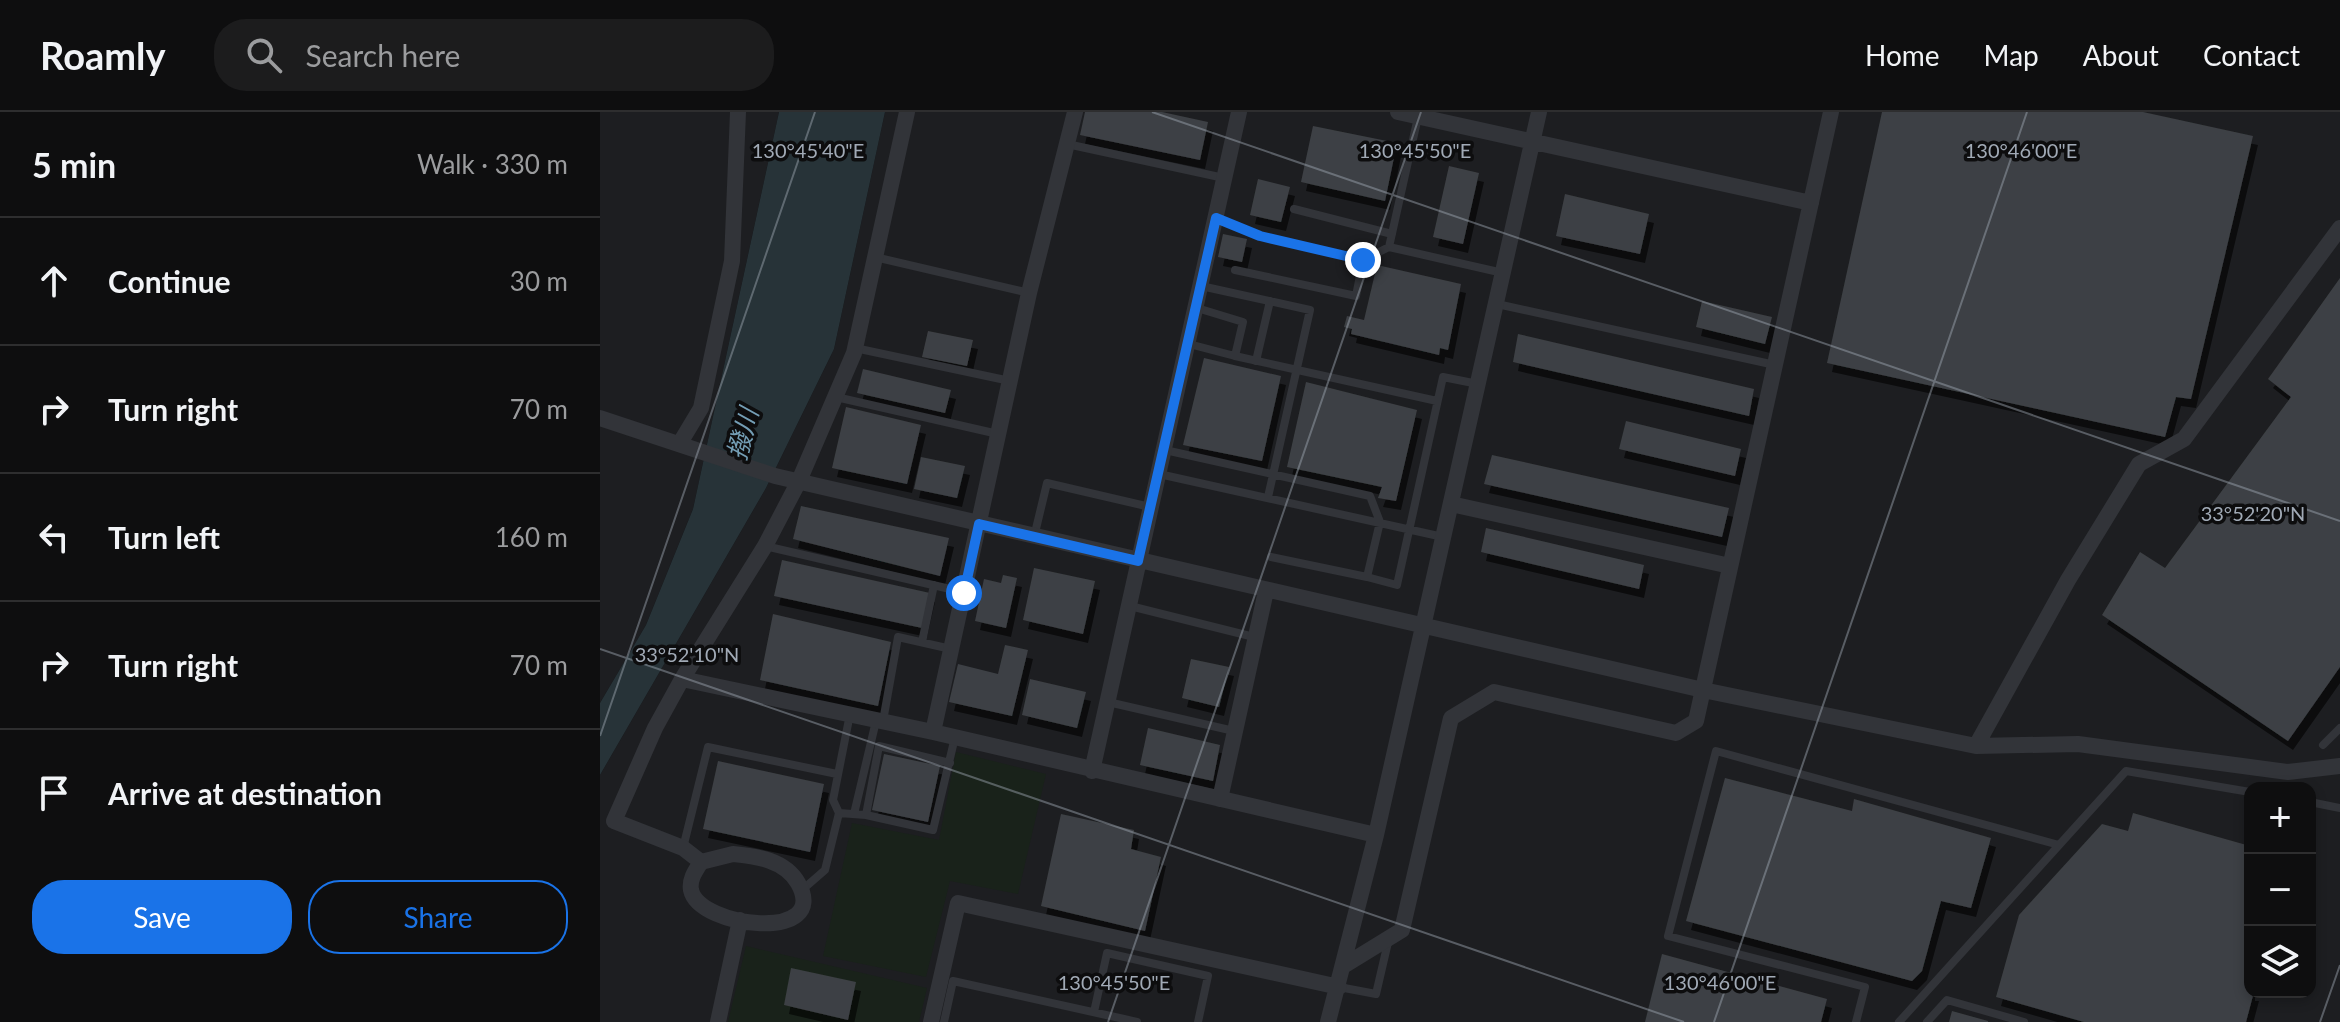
<!DOCTYPE html>
<html lang="en">
<head>
<meta charset="utf-8">
<style>
  body { margin:0; font-family:Lato,"Noto Sans JP",sans-serif; background:#1c1c1d; color:#f1f3f6 }
  .controls { position:absolute; right:24px; bottom:24px; display:grid; overflow:hidden; border-radius:16px; box-shadow:0 4px 12px #0003 }
  .controls button { width:72px; height:72px; display:grid; place-items:center; padding:0; border:0; border-bottom:2px solid #2e2e2f; background:#0e0e0f; color:#f1f3f6; font:40px sans-serif }
  .stop { position:absolute; width:24px; height:24px; margin:-18px; border:6px solid #1a73e8; border-radius:50%; background:#fff }
  .stop.end { background:#1a73e8; border-color:#fff; box-shadow:0 2px 8px #0008 }
  .list { margin:0; padding:0; list-style:none }
  h2 { display:flex; justify-content:space-between; align-items:center; height:104px; margin:0; padding:0 32px; font-size:34px }
  h2 small { font-size:26px; font-weight:400; color:#9b9c9e }
  .list li { display:grid; grid-template-columns:52px 1fr auto; gap:24px; align-items:center; box-sizing:border-box; height:128px; padding:0 32px; border-top:2px solid #2e2e2f }
  .list b { display:block; font-size:30px; white-space:nowrap }
  .list em { font-size:26px; font-style:normal; color:#9b9c9e }
  .actions { display:flex; gap:16px; padding:24px 32px }
  .actions a { flex:1; padding:18px 0; border:2px solid #1a73e8; border-radius:32px; text-align:center; font-size:28px; color:#1a73e8 }
  .actions .main { background:#1a73e8; color:#fff }
  .icon { flex:none; width:44px; height:44px; fill:none; stroke:currentColor; stroke-width:2; stroke-linecap:round; stroke-linejoin:round }
  .map { position:relative; flex:none; width:1740px; height:910px; overflow:hidden }
  header { display:flex; align-items:center; gap:48px; box-sizing:border-box; height:112px; padding:0 40px; background:#0e0e0f; border-bottom:2px solid #2e2e2f }
  header strong { font-size:38px }
  nav { display:flex; gap:44px; margin-inline-start:auto; font-size:28px }
  .search { width:560px; height:72px; background:#1c1c1d; display:flex; align-items:center; gap:20px; box-sizing:border-box; padding:0 28px; border-radius:32px; color:#9b9c9e; font-size:30px }
  main { display:flex }
  aside { flex:1; background:#0e0e0f }
  .map>svg:first-child { display:block }
  .built { fill:#1d1e21; fill-rule:evenodd }
  .green { fill:#19221a }
  .water { fill:#273338 }
  .building { fill:#3d4044; filter:url(#shadow) }
  .lines { fill:none; stroke-linecap:round; stroke-linejoin:round }
  .service { stroke:#323439; stroke-width:8 }
  .minor { stroke:#323439; stroke-width:16 }
  .route { stroke:#1a73e8; stroke-width:10 }
  .ticks { fill:none; stroke:#a1aab6; stroke-width:2; stroke-opacity:0.45 }
  .labels { text-anchor:middle; stroke-width:7; stroke-linejoin:round; paint-order:stroke }
  .water-label { font-size:26px; font-style:italic; fill:#749eb5; stroke:#0d0d0e }
  .ticks-label { font-size:20px; text-anchor:middle; fill:#a1aab6; stroke:#0d0d0e; stroke-width:7; stroke-linejoin:round; paint-order:stroke }
</style>
</head>
<body>
<header>
<strong>Roamly</strong>
<div class="search"><svg class="icon" aria-label="search" viewBox="0 0 24 24"><circle cx="10" cy="10" r="6"/><path d="M15 15l6 6"/></svg>Search here</div>
<nav><a>Home</a><a>Map</a><a>About</a><a>Contact</a></nav>
</header>
<main>
<aside>
<h2>5 min<small>Walk · 330 m</small></h2>
<ul class="list">
<li><svg class="icon" aria-label="ahead" viewBox="0 0 24 24"><path d="M12 20V5M6 11l6-6 6 6"/></svg><div><b>Continue</b></div><em>30 m</em></li>
<li><svg class="icon" aria-label="right" viewBox="0 0 24 24"><path d="M7 20v-9h11M14 6l5 5-5 5"/></svg><div><b>Turn right</b></div><em>70 m</em></li>
<li><svg class="icon" aria-label="left" viewBox="0 0 24 24"><path d="M17 20v-9H6M10 6l-5 5 5 5"/></svg><div><b>Turn left</b></div><em>160 m</em></li>
<li><svg class="icon" aria-label="right" viewBox="0 0 24 24"><path d="M7 20v-9h11M14 6l5 5-5 5"/></svg><div><b>Turn right</b></div><em>70 m</em></li>
<li><svg class="icon" aria-label="arrive" viewBox="0 0 24 24"><path d="M6 21V4h12l-3 4 3 4H6"/></svg><div><b>Arrive at destination</b></div></li>
</ul>
<div class="actions"><a class="main">Save</a><a>Share</a></div>
</aside>
<div class="map">
<svg width="1740" height="910" viewBox="0 0 1740 910">
  <defs>
    <filter id="shadow"><feDropShadow dx="5" dy="9" stdDeviation="0" flood-color="#0009"/></filter>
  </defs>
  <rect width="100%" height="100%" fill="#121214"/>
  <path class="built" d="M0 0H179L93 397 46 513 0 591Z
    M285 0H1740V910H0V663L166 376 234 237ZM1650 676H1710V880H1650Z"/>
  <path class="green" d="M356 640 446 662 418 782 350 769 326 865 223 844 252 711 339 728Z
    M146 834 327 876 319 910H128Z"/>
  <path class="water" d="M179 0H285L234 237 166 376 0 663V591L46 513 93 397Z"/>
  <path class="building" d="M485 0H562L608 10 600 48 480 23Z
    M1282 0H1543L1653 24 1591 287 1576 285 1565 325 1227 251Z
    M713 14 797 31 785 89 701 70Z
    M849 54 879 61 863 132 833 125Z
    M658 67 690 75 681 110 650 103Z
    M965 82 1049 102 1040 142 956 124Z
    M623 122 647 127 642 150 618 145Z
    M777 153 861 172 848 238 840 236 839 243 751 222 752 217 744 215 747 204 764 208Z
    M1740 166V555L1688 629 1502 503 1540 440 1565 456 1691 285 1668 267Z
    M1102 189 1172 205 1165 232 1096 215Z
    M328 219 373 228 367 254 322 245Z
    M918 222 1154 277 1149 304 913 250Z
    M604 246 681 264 662 349 583 333Z
    M263 257 351 278 345 301 257 281Z
    M706 270 817 298 796 389 778 386 782 375 687 355Z
    M246 295 321 313 307 372 232 356Z
    M1026 309 1141 337 1135 364 1019 337Z
    M892 343 1129 396 1122 425 884 372Z
    M321 345 365 354 357 386 314 377Z
    M201 394 349 426 340 464 193 427Z
    M886 416 1044 453 1039 477 881 440Z
    M182 448 330 481 322 516 174 484Z
    M434 456 495 469 483 522 423 508Z
    M403 463 417 466 406 516 375 509 384 467 401 471Z
    M173 502 291 530 278 594 160 568Z
    M405 533 428 538 412 604 349 590 358 552 398 562Z
    M591 547 629 555 619 595 582 586Z
    M430 567 486 580 477 616 422 603Z
    M548 616 620 633 613 669 540 653Z
    M284 642 340 654 328 710 272 698Z
    M118 649 224 672 210 740 103 717Z
    M1125 666 1252 699 1254 687 1391 726 1371 796 1341 789 1322 859 1312 869 1086 809Z
    M1533 701 1650 734V880H1654L1646 910H1484L1396 885 1419 803 1502 712 1528 719Z
    M461 702 534 718 531 737 561 745 545 819 441 794Z
    M1062 842 1227 887 1221 910H1045Z
    M191 856 256 870 248 908 184 893Z
    M1352 899 1388 909V910H1349Z"/>
  <g class="lines">
    <path class="service" d="M467 32 624 66
      M694 97 792 122
      M616 106 660 124 763 148
      M789 135 818 5
      M275 145 429 181
      M635 158 756 184 763 148 789 135 903 161
      M601 174 710 198 668 385
      M897 192 1175 253
      M597 196 643 210 635 244 837 289
      M589 232 635 244
      M255 236 410 269
      M656 249 670 189
      M236 285 398 322
      M565 338 770 384 780 410 767 465 671 445
      M559 362 843 425
      M434 425 447 371 550 395
      M165 434 363 480
      M767 465 797 473 843 265 878 272
      M530 494 654 525
      M322 530 334 473
      M508 590 634 619
      M283 609 298 525 351 537
      M1723 633 1740 616
      M1710 690 1740 696
      M239 701 233 688 250 602
      M254 702 276 609
      M266 703 279 634 350 651
      M83 736 108 635 237 662
      M202 778 225 758 239 701 266 703 333 718 355 625
      M739 875 776 882 789 826
      M494 900 507 841 608 864 598 910
      M523 909 524 907 537 910
      M344 910 353 869 524 907
      M1256 910 1265 875 1068 824 1116 639 1459 733
      M1299 910 1526 659 1650 680
      M1327 910 1347 888 1424 910"/>
    <path class="minor" d="M307 0 254 241 199 369 165 434 82 567 333 620 776 723
      M798 0 1211 91
      M0 306 175 364 1103 578 1376 634 1478 632 1688 660 1740 654
      M80 331 101 296 132 149 138 0
      M851 392 1130 454
      M82 567 55 616 14 709 83 736 101 750
      M333 620 429 181 475 0
      M1376 634 1468 468 1539 352 1584 327 1740 116
      M492 659 639 0
      M620 687 666 479
      M133 742C156 744 185 748 198 771 232 831 99 816 91 778 89 767 96 758 101 750Z
      M745 853 802 818 851 606 894 580 1076 621 1096 609 1231 0
      M118 910 140 808
      M331 910 358 791 739 875
      M728 910 776 723 939 0"/>
  </g>
  <g class="lines">
    <path class="route" d="M364 481 379 412 538 449 616 106 660 124 763 148"/>
  </g>
  <path class="ticks" d="M552 0 1740 409M0 537 1084 910M0 624 215 0M508 910 821 0M1114 910 1427 0M1720 910 1740 853"/>
  <g class="labels">
    <g class="water-label">
      <text transform="translate(143 322) rotate(-75)" y="9">撥川</text>
    </g>
  </g>
  <g class="ticks-label">
    <text x="208" y="46">130°45'40"E</text>
    <text x="1421" y="46">130°46'00"E</text>
    <text x="815" y="46">130°45'50"E</text>
    <text x="1653" y="409">33°52'20"N</text>
    <text x="87" y="550">33°52'10"N</text>
    <text x="514" y="878">130°45'50"E</text>
    <text x="1120" y="878">130°46'00"E</text>
  </g>
</svg>
<div class="controls">
<button>+</button>
<button>−</button>
<button><svg class="icon" aria-label="layers" viewBox="0 0 24 24"><path d="M12 4l9 5-9 5-9-5zM3 14l9 5 9-5"/></svg></button>
</div>
<div class="stop" style="left:364px;top:481px"></div>
<div class="stop end" style="left:763px;top:148px"></div>
</div>
</main>
</body>
</html>
